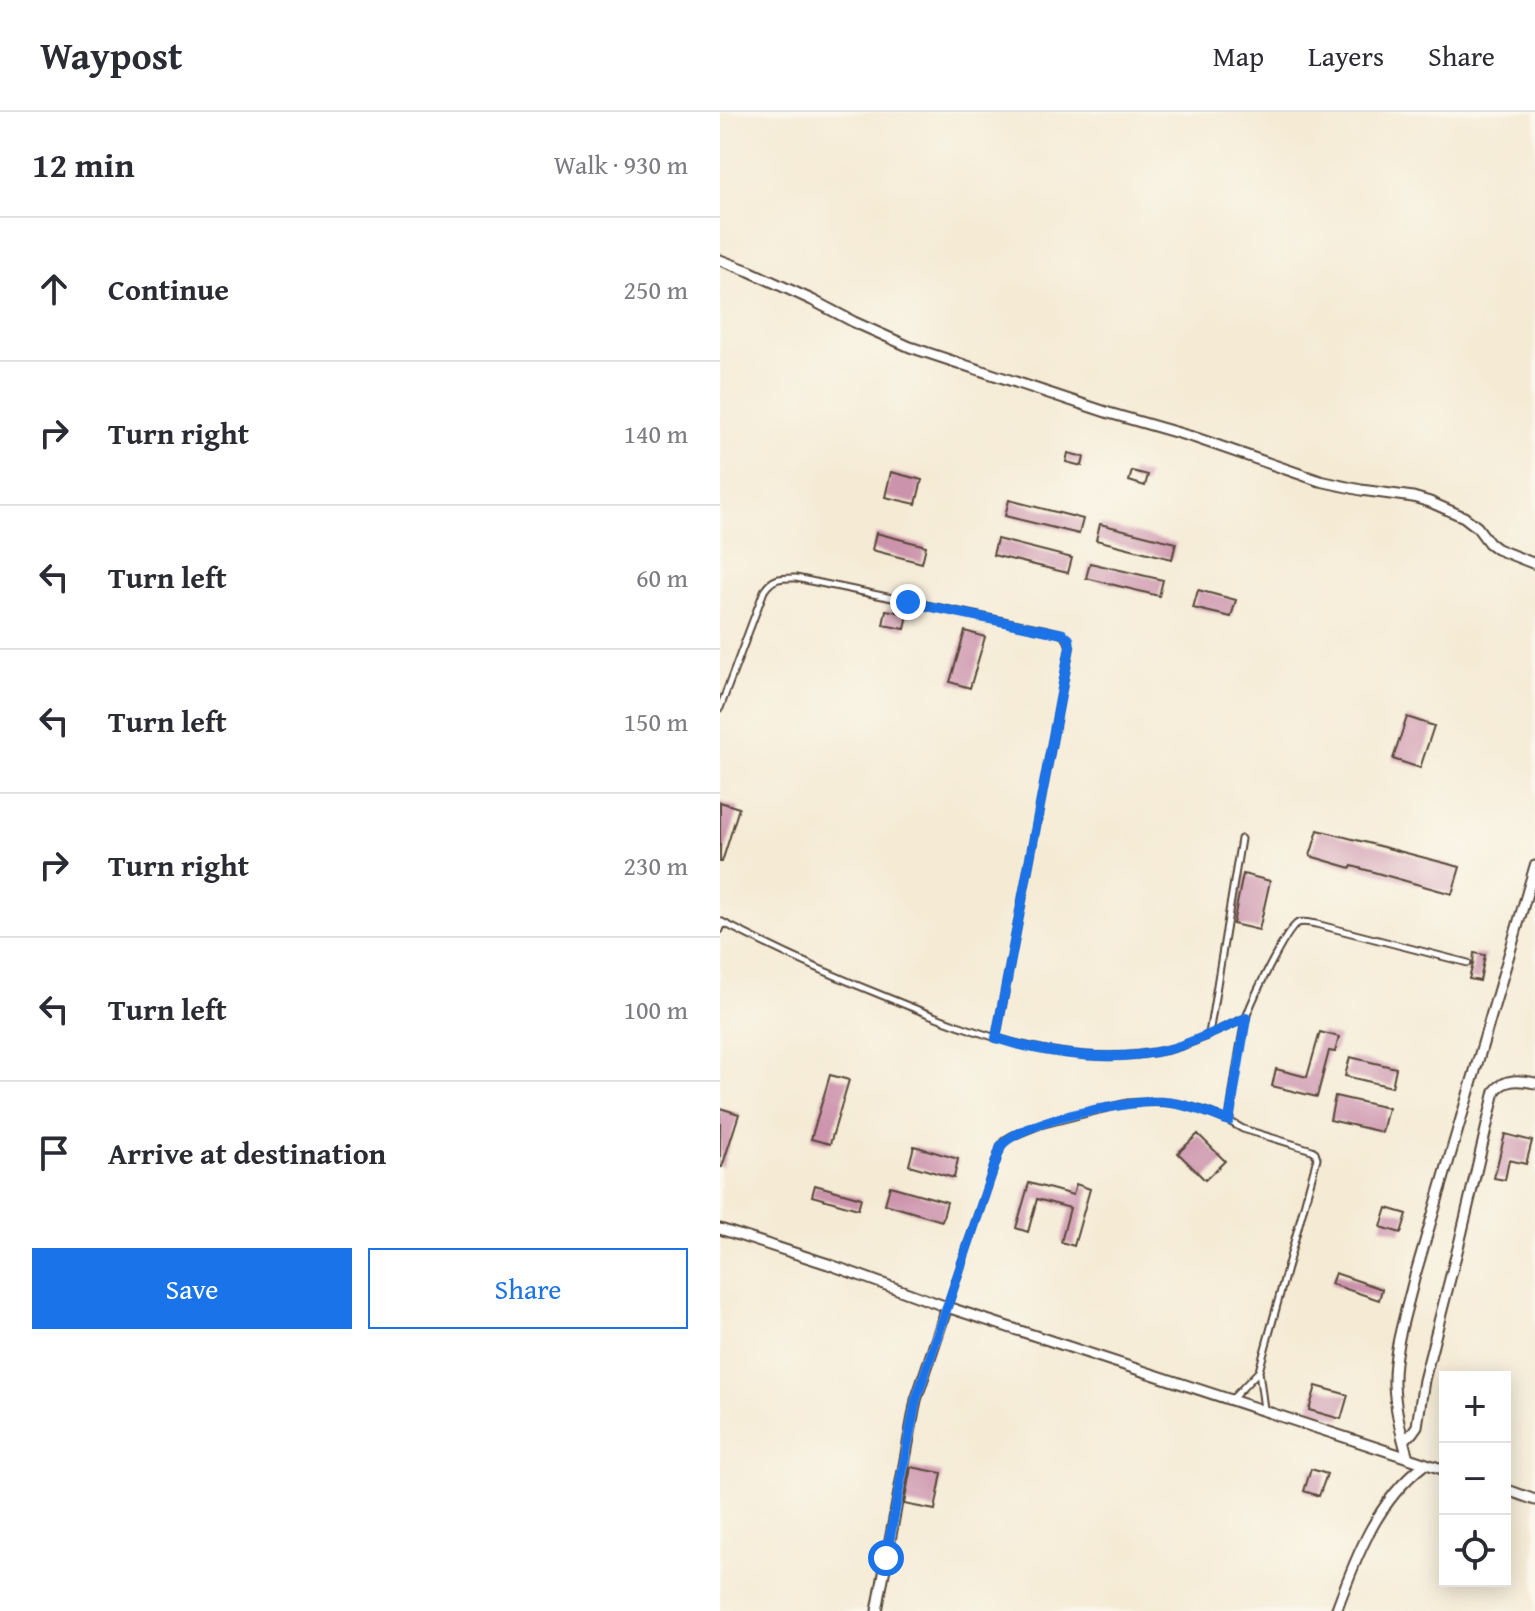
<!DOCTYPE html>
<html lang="en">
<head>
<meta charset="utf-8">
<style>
  body { margin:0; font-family:"Gentium Book Plus",serif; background:#f7f7f7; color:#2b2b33 }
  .controls { position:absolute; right:24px; bottom:24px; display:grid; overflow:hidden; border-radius:0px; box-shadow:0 4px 20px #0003 }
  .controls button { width:72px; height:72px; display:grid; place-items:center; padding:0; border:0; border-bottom:2px solid #e1e1e2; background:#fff; color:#2b2b33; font:40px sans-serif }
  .stop { position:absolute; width:24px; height:24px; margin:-18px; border:6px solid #1a73e8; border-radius:50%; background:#fff }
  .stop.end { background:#1a73e8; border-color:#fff; box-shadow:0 2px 8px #0008 }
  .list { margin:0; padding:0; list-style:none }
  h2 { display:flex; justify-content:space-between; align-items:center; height:104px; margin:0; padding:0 32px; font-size:34px }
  h2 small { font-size:26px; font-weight:400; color:#7c7c81 }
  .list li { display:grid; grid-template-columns:52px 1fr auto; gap:24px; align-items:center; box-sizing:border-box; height:144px; padding:0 32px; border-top:2px solid #e1e1e2 }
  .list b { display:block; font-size:30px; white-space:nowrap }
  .list em { font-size:26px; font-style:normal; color:#7c7c81 }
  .actions { display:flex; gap:16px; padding:24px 32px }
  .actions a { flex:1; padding:18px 0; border:2px solid #1a73e8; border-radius:0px; text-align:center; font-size:28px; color:#1a73e8 }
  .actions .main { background:#1a73e8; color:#fff }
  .icon { flex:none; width:44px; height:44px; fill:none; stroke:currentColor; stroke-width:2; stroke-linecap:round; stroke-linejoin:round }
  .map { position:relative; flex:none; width:815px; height:1499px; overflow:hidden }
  header { display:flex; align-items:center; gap:48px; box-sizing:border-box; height:112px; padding:0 40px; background:#fff; border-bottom:2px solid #e1e1e2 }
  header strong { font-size:38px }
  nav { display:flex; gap:44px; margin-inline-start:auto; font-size:28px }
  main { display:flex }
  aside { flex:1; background:#fff }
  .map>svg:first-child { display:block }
  .building { fill:#cc93ac }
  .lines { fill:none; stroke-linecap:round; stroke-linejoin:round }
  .service-casing { stroke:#574739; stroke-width:9 }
  .minor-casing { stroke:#574739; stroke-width:13 }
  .service { stroke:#fff; stroke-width:5 }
  .minor { stroke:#fff; stroke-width:9 }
  .route { stroke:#1a73e8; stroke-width:10 }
</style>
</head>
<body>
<header>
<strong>Waypost</strong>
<nav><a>Map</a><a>Layers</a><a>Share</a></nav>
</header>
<main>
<aside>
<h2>12 min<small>Walk · 930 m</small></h2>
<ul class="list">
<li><svg class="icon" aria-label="ahead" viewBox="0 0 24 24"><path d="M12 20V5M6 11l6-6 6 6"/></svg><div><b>Continue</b></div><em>250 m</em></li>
<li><svg class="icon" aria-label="right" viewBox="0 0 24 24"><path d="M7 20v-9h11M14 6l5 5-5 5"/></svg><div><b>Turn right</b></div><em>140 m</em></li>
<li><svg class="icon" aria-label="left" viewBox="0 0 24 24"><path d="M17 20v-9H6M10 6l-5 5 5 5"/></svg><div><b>Turn left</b></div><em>60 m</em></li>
<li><svg class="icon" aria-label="left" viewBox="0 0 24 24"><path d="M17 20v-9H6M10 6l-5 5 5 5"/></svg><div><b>Turn left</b></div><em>150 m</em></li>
<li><svg class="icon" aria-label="right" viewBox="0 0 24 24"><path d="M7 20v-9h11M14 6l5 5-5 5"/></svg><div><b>Turn right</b></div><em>230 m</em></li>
<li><svg class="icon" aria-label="left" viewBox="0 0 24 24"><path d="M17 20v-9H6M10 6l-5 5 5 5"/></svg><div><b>Turn left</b></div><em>100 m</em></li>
<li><svg class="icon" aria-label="arrive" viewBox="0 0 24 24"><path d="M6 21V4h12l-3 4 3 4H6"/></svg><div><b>Arrive at destination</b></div></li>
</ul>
<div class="actions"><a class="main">Save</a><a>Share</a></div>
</aside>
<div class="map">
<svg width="815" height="1499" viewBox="0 0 815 1499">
  <rect width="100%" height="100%" fill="#fbf7ec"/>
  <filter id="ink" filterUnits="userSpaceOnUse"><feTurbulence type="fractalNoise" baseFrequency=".0125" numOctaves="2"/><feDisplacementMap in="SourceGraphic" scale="16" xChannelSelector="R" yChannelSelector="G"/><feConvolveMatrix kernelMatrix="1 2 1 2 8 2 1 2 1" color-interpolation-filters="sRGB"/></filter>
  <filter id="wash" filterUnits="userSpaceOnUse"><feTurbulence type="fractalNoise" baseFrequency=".006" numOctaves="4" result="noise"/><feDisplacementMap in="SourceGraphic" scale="32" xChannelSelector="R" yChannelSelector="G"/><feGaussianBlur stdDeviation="1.8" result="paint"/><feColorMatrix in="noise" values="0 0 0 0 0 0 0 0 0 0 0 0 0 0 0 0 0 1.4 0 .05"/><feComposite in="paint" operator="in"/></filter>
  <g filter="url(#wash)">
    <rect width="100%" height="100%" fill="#f5ebd5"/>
    <g id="blocks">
      <path class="building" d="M348 341 364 345 362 354 346 350Z
        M412 359 428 363 425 374 409 369Z
        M171 360 202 368 196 392 165 385Z
        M289 388 363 407 359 422 285 404Z
        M380 412 456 431 452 447 376 428Z
        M156 421 206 434 202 451 152 438Z
        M277 427 352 446 348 461 273 443Z
        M370 451 443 468 439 484 366 466Z
        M478 478 516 488 511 505 473 496Z
        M166 498 188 502 185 517 163 513Z
        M245 519 265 525 250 576 230 570Z
        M687 605 714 614 700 656 673 647Z
        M0 690 19 696 2 750H0Z
        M598 718 740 755 732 782 632 754 631 756 590 744Z
        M523 762 550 769 539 818 513 812Z
        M754 841 765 843 760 869 749 867 753 852Z
        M600 920 619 925 615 940 609 939 597 985 552 974 556 957 587 965Z
        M630 945 676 956 672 975 625 964Z
        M110 963 129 968 110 1032 91 1027Z
        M615 984 668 996 662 1020 610 1008Z
        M0 996 19 1002 2 1055H0Z
        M478 1022 505 1049 485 1068 458 1041Z
        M785 1022 812 1029 806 1052 789 1048 785 1068 774 1066Z
        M194 1034 238 1047 234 1066 189 1053Z
        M309 1071 353 1083 356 1072 370 1077 354 1134 341 1130 350 1096 317 1087 308 1120 296 1116Z
        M95 1073 141 1086 138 1097 92 1084Z
        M170 1074 227 1090 222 1109 165 1092Z
        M667 1096 687 1102 681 1121 661 1115Z
        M615 1161 662 1177 659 1188 611 1172Z
        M596 1274 628 1283 621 1307 589 1298Z
        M191 1355 222 1361 215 1398 184 1392Z
        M591 1357 607 1362 599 1384 584 1379Z"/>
    </g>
  </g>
  <g filter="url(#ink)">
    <use href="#blocks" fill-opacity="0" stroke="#574739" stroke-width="2"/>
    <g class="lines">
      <defs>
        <path id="service" d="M0 596 44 479C53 465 61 466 76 466L326 518C339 521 347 521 350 535L276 926
          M0 809C56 838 113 864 171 887 259 923 351 959 447 938 474 932 500 917 526 906
          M0 818 3 811
          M489 922 521 727
          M509 1009C514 976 518 942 525 910 528 895 566 817 578 811 583 809 590 811 596 812L748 851
          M227 1195 281 1034 285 1028 292 1024 320 1013 407 991 440 990 460 992 482 998 509 1009 523 1017 592 1038 595 1040 597 1046 539 1259 544 1297
          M512 1287 538 1260"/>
        <path id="minor" d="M0 148 29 159 92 188 134 210 190 235 389 301 476 326 600 369 641 378 693 385 710 390 744 405 757 415 769 431 777 437 815 452
          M0 1117 108 1152 227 1195 725 1358
          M683 1328 692 1321 697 1314 704 1268 740 1128 775 979C785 966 800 968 815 971
          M688 1346C681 1322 675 1297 674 1272 673 1237 686 1201 694 1167L815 754
          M785 1377 815 1388
          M157 1499 196 1288 227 1195
          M616 1499C636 1445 657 1388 705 1352"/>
      </defs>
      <use href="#service" class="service-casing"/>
      <use href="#minor" class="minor-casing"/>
      <use href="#service" class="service"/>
      <use href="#minor" class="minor"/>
    </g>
  </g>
  <g class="lines" filter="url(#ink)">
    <path class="route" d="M166 1446 196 1288 281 1034C299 1009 413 987 444 990 467 992 488 1000 509 1009L526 906C501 917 476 930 450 937 396 951 328 943 276 926L350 535 349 527 343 522 188 490"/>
  </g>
</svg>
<div class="controls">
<button>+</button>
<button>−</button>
<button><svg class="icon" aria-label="locate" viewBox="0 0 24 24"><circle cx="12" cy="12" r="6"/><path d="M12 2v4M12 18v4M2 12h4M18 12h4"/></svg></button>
</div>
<div class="stop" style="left:166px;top:1446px"></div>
<div class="stop end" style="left:188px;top:490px"></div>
</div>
</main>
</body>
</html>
